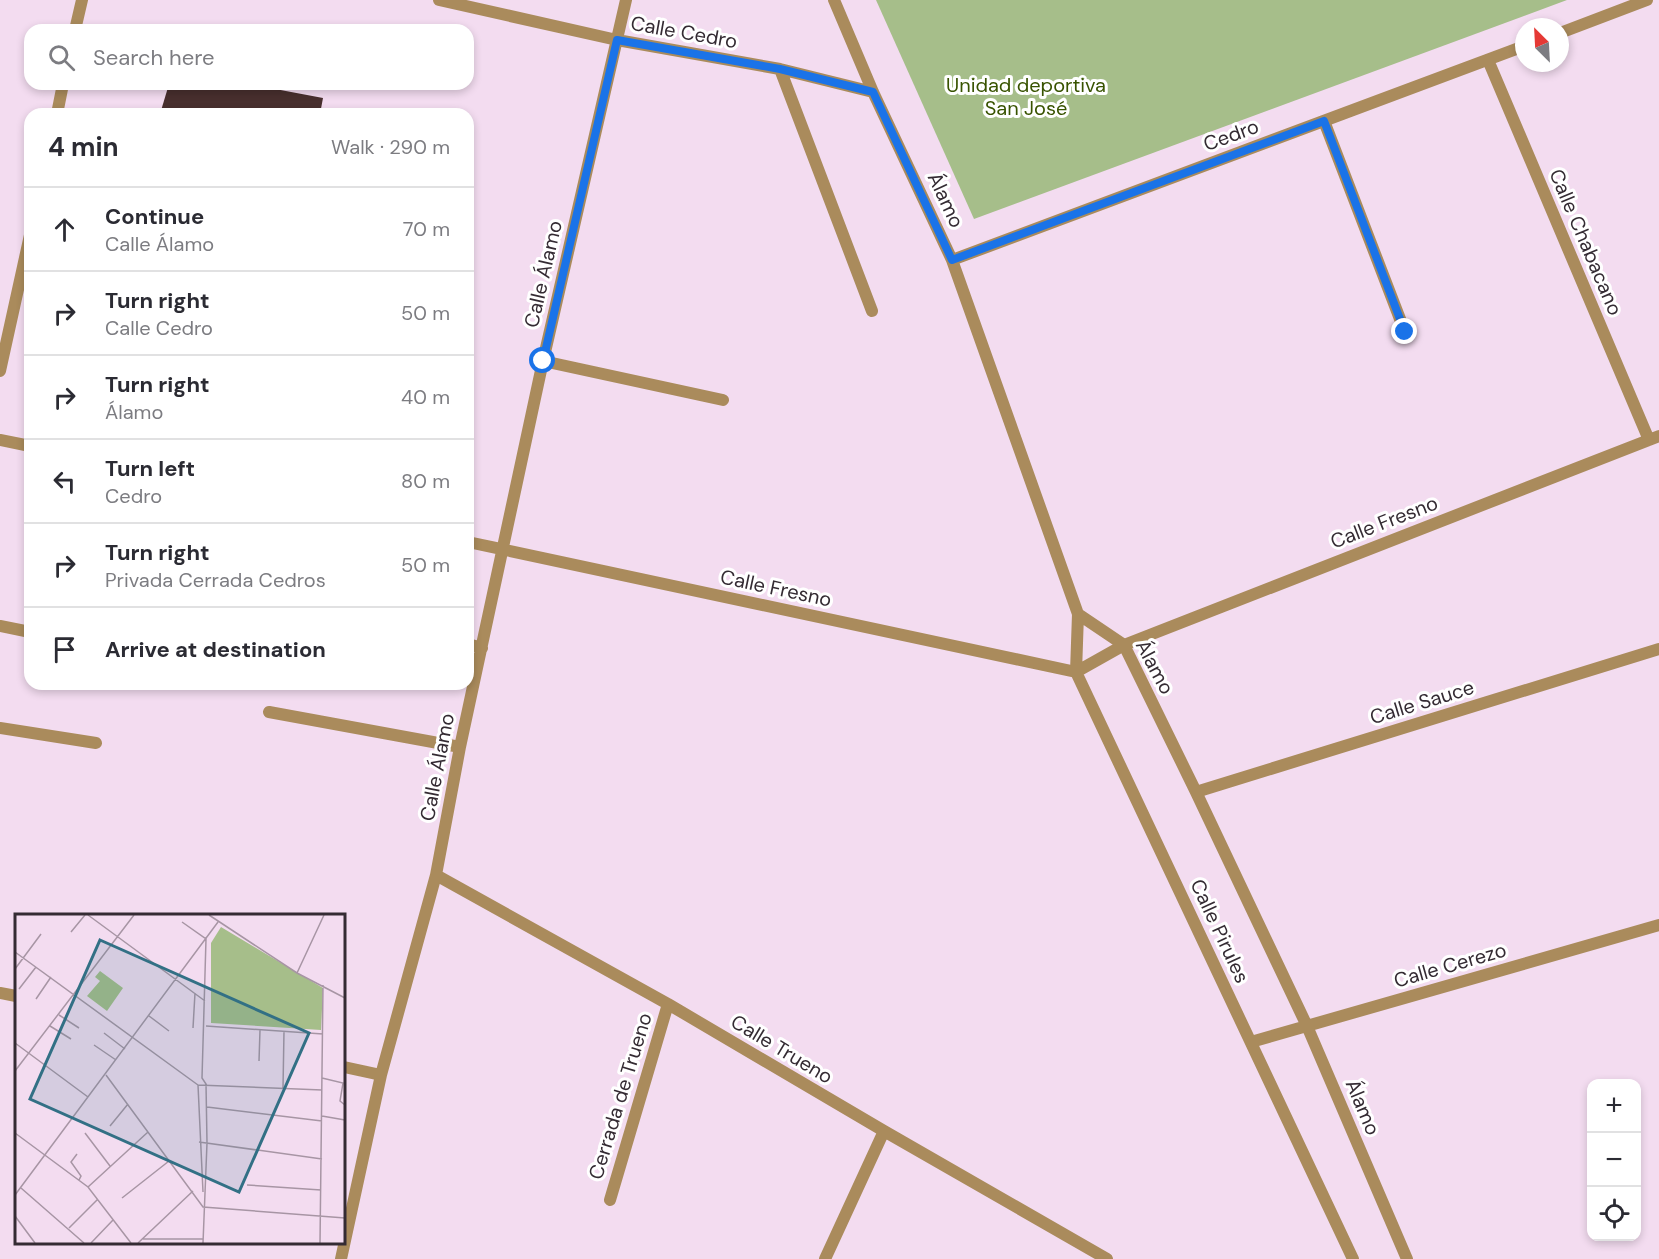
<!DOCTYPE html>
<html lang="en">
<head>
<meta charset="utf-8">
<style>
  body { margin:0; font-family:"DM Sans",sans-serif; background:#f7f7f7; color:#2b2b33 }
  .controls { position:absolute; right:18px; bottom:18px; display:grid; overflow:hidden; border-radius:12px; box-shadow:0 3px 9px #0003 }
  .controls button { width:54px; height:54px; display:grid; place-items:center; padding:0; border:0; border-bottom:2px solid #e1e1e2; background:#fff; color:#2b2b33; font:30px sans-serif }
  .compass { position:absolute; left:1515px; top:18px; width:54px; height:54px; border-radius:50%; background:#fff; box-shadow:0 3px 9px #0003; rotate:336deg }
  .stop { position:absolute; width:18px; height:18px; margin:-14px; border:4px solid #1a73e8; border-radius:50%; background:#fff }
  .stop.end { background:#1a73e8; border-color:#fff; box-shadow:0 2px 6px #0008 }
  .list { margin:0; padding:0; list-style:none }
  h2 { display:flex; justify-content:space-between; align-items:center; height:78px; margin:0; padding:0 24px; font-size:26px }
  h2 small { font-size:20px; font-weight:400; color:#7c7c81 }
  .list li { display:grid; grid-template-columns:39px 1fr auto; gap:18px; align-items:center; box-sizing:border-box; height:84px; padding:0 24px; border-top:2px solid #e1e1e2 }
  .list b { display:block; font-size:22px; white-space:nowrap }
  .list p { margin:0; font-size:20px; white-space:nowrap; color:#7c7c81 }
  .list em { font-size:20px; font-style:normal; color:#7c7c81 }
  .icon { flex:none; width:33px; height:33px; fill:none; stroke:currentColor; stroke-width:2; stroke-linecap:round; stroke-linejoin:round }
  .map { position:relative; flex:none; width:1659px; height:1259px; overflow:hidden }
  .search { position:absolute; background:#fff; box-shadow:0 3px 9px #0003; left:24px; top:24px; width:450px; height:66px; display:flex; align-items:center; gap:15px; box-sizing:border-box; padding:0 21px; border-radius:18px; color:#7c7c81; font-size:22px }
  .panel { position:absolute; background:#fff; box-shadow:0 3px 9px #0003; left:24px; top:108px; width:450px; height:582px; border-radius:18px }
  .map>svg:first-child { display:block }
  .green { fill:#a6be8a }
  .building { fill:#482f2e }
  .lines { fill:none; stroke-linecap:round; stroke-linejoin:round }
  .minor { stroke:#aa8b5c; stroke-width:12 }
  .route { stroke:#1a73e8; stroke-width:8 }
  .labels { text-anchor:middle; stroke-width:6; stroke-linejoin:round; paint-order:stroke }
  .street-label { font-size:20px; fill:#342b33; stroke:#fff }
  .park-label { font-size:20px; fill:#385300; stroke:#fff }
  .inset-road { fill:none; stroke:#a795a4; stroke-width:1.5 }
  .view { fill:#327085; fill-opacity:0.15; stroke:#327085; stroke-width:3 }
  .inset-edge { fill:none; stroke:#342b33; stroke-width:3 }
</style>
</head>
<body>
<div class="map">
<svg width="1659" height="1259" viewBox="0 0 1659 1259">
  <rect width="100%" height="100%" fill="#f3dcf0"/>
  <path class="green" d="M876 0H1567L974 219Z"/>
  <path class="building" d="M169 84H249L323 98 320 114H160Z"/>
  <g class="lines">
    <path class="minor" d="M439 0 617 40 780 69 873 92
      M834 0 873 92 952 260 1078 614 1124 645 1196 792 1307 1026 1407 1259
      M75 30 82 0
      M1560 33 1647 0
      M1488 60 1649 440
      M780 69 872 311
      M57 114 63 84
      M1324 121 1405 332
      M952 260 1524 46
      M543 361 723 400
      M0 371 30 235
      M0 440 30 446
      M468 542 1076 672
      M1078 614 1076 672 1353 1259
      M0 626 30 632
      M468 644 482 648
      M1076 672 1124 645 1659 436
      M269 712 460 747
      M0 728 96 743
      M1196 792 1659 649
      M436 875 668 1004 884 1131 1107 1259
      M0 993 16 996
      M1251 1042 1659 925
      M344 1067 381 1075
      M610 1200 668 1004
      M341 1259 381 1075 436 875 460 747 543 361 626 0
      M825 1259 884 1131"/>
  </g>
  <g class="lines">
    <path class="route" d="M543 361 617 40 780 69 873 92 952 260 1324 121 1405 332"/>
  </g>
  <g class="labels">
    <g class="street-label">
      <text transform="translate(684 32) rotate(10)" y="7">Calle Cedro</text>
      <text transform="translate(1231 135) rotate(-20)" y="7">Cedro</text>
      <text transform="translate(946 200) rotate(65)" y="7">Álamo</text>
      <text transform="translate(1586 242) rotate(67)" y="7">Calle Chabacano</text>
      <text transform="translate(543 274) rotate(-77)" y="7">Calle Álamo</text>
      <text transform="translate(1384 522) rotate(-21)" y="7">Calle Fresno</text>
      <text transform="translate(776 588) rotate(12)" y="7">Calle Fresno</text>
      <text transform="translate(1155 667) rotate(62)" y="7">Álamo</text>
      <text transform="translate(1422 702) rotate(-17)" y="7">Calle Sauce</text>
      <text transform="translate(437 767) rotate(-79)" y="7">Calle Álamo</text>
      <text transform="translate(1220 931) rotate(65)" y="7">Calle Pirules</text>
      <text transform="translate(1450 965) rotate(-16)" y="7">Calle Cerezo</text>
      <text transform="translate(782 1049) rotate(31)" y="7">Calle Trueno</text>
      <text transform="translate(620 1096) rotate(-73)" y="7">Cerrada de Trueno</text>
      <text transform="translate(1363 1107) rotate(67)" y="7">Álamo</text>
    </g>
    <g class="park-label">
      <text x="1026" y="92">Unidad deportiva<tspan x="1026" dy="23">San José</tspan></text>
    </g>
  </g>
  <g transform="translate(15 914)">
    <rect width="330" height="330" fill="#f3dcf0"/>
    <path d="M206 13 308 74 306 116 196 109V29ZM85 57 108 74 92 97 72 82 85 67 80 63Z" fill="#a6be8a"/>
    <path class="inset-road" d="M73 1 190 87M194 1 282 59 330 84M167 8 191 25 187 164 191 170 192 229 188 329M56 18 70 1M0 38 183 171M0 55 26 20M282 59 309 1M4 75 21 53M21 85 36 63M44 101 64 114M134 102 154 117M35 112 56 125M191 112 308 120M178 114 180 79M89 119 110 135M0 129 73 183M79 131 101 146M244 147 245 116M0 157 119 1M91 161 188 293 330 304M307 164 328 169 325 187 330 191M183 171 307 176M183 171 188 278M268 174 269 117M192 193 307 207M307 202 330 206M95 212 113 190M0 219 73 273 116 329M70 219 95 252M184 228 307 245M62 240 56 248 66 262 64 266M232 271 306 276M73 273 133 218M6 274 69 329M0 281 203 8M107 284 154 247M0 302 20 329M54 314 83 285M128 325H188M76 329 98 306M123 329 178 277M305 329 308 71"/>
    <path class="view" d="M85 26 294 119 224 278 15 185Z"/>
    <rect width="330" height="330" class="inset-edge"/>
  </g>
</svg>
<div class="controls">
<button>+</button>
<button>−</button>
<button><svg class="icon" aria-label="locate" viewBox="0 0 24 24"><circle cx="12" cy="12" r="6"/><path d="M12 2v4M12 18v4M2 12h4M18 12h4"/></svg></button>
</div>
<svg class="compass" viewBox="-18 -18 36 36"><path d="M0-13l5 13h-10z" fill="#e53935"/><path d="M0 13l5-13h-10z" fill="#7c7c81"/></svg>
<div class="stop" style="left:543px;top:361px"></div>
<div class="stop end" style="left:1405px;top:332px"></div>
<div class="search"><svg class="icon" aria-label="search" viewBox="0 0 24 24"><circle cx="10" cy="10" r="6"/><path d="M15 15l6 6"/></svg>Search here</div>
<section class="panel">
<h2>4 min<small>Walk · 290 m</small></h2>
<ul class="list">
<li><svg class="icon" aria-label="ahead" viewBox="0 0 24 24"><path d="M12 20V5M6 11l6-6 6 6"/></svg><div><b>Continue</b><p>Calle Álamo</p></div><em>70 m</em></li>
<li><svg class="icon" aria-label="right" viewBox="0 0 24 24"><path d="M7 20v-9h11M14 6l5 5-5 5"/></svg><div><b>Turn right</b><p>Calle Cedro</p></div><em>50 m</em></li>
<li><svg class="icon" aria-label="right" viewBox="0 0 24 24"><path d="M7 20v-9h11M14 6l5 5-5 5"/></svg><div><b>Turn right</b><p>Álamo</p></div><em>40 m</em></li>
<li><svg class="icon" aria-label="left" viewBox="0 0 24 24"><path d="M17 20v-9H6M10 6l-5 5 5 5"/></svg><div><b>Turn left</b><p>Cedro</p></div><em>80 m</em></li>
<li><svg class="icon" aria-label="right" viewBox="0 0 24 24"><path d="M7 20v-9h11M14 6l5 5-5 5"/></svg><div><b>Turn right</b><p>Privada Cerrada Cedros</p></div><em>50 m</em></li>
<li><svg class="icon" aria-label="arrive" viewBox="0 0 24 24"><path d="M6 21V4h12l-3 4 3 4H6"/></svg><div><b>Arrive at destination</b></div></li>
</ul>
</section>
</div>
</body>
</html>
